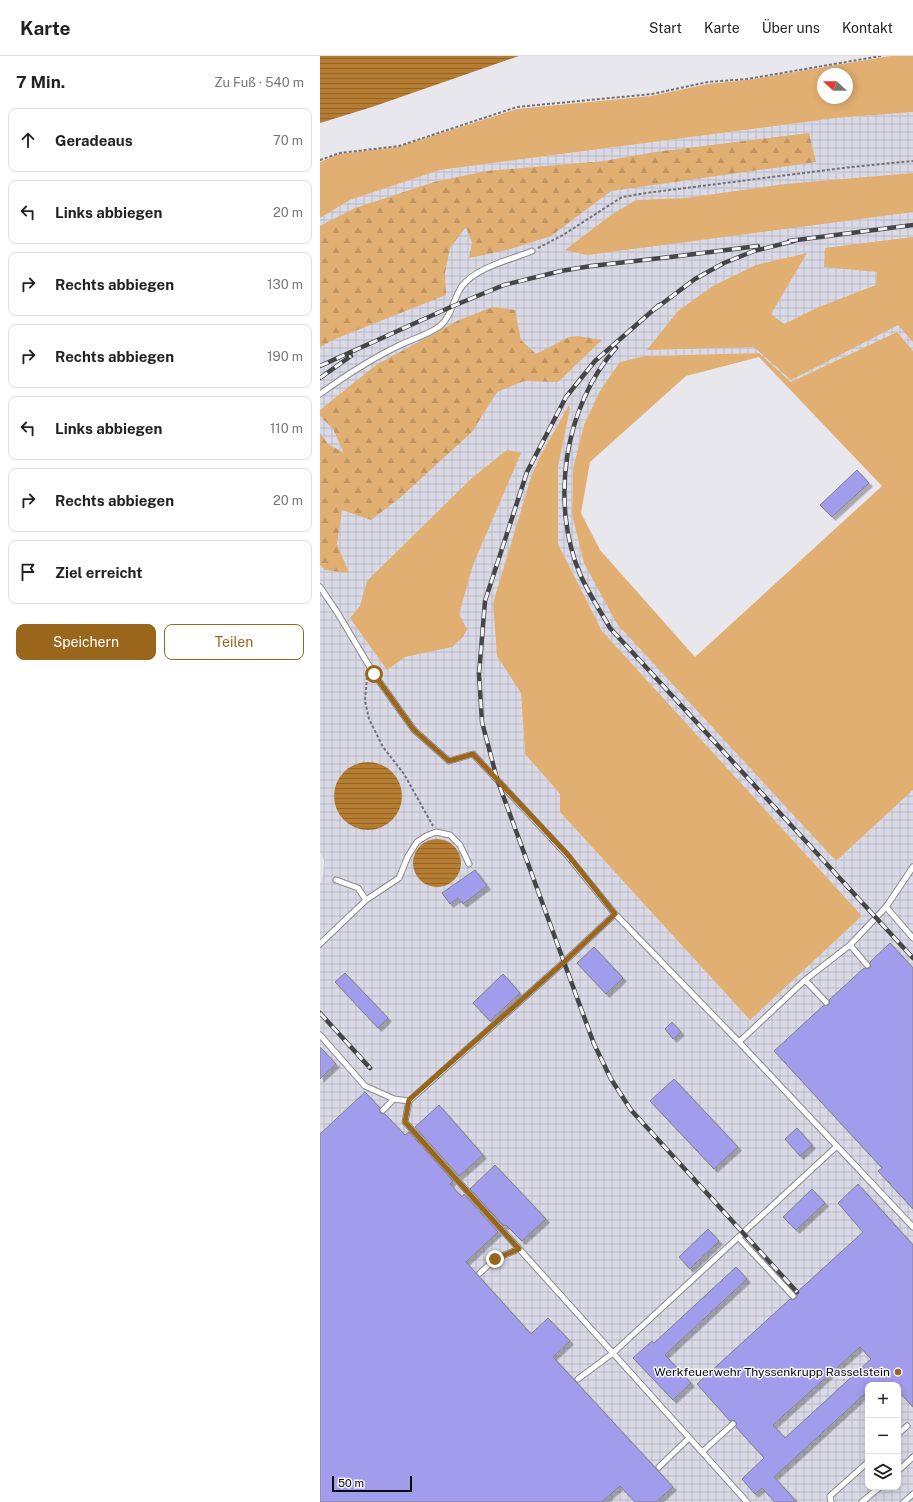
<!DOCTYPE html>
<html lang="de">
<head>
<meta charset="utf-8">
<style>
  body { margin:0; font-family:"Public Sans",sans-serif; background:#f2f2f2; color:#222 }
  .controls { position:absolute; right:12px; bottom:12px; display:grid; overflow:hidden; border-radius:8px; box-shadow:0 2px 10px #0003 }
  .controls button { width:36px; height:36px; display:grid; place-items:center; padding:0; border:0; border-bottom:1px solid #e0e0e0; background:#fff; color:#222; font:20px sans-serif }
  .compass { position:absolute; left:497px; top:12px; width:36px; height:36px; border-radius:50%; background:#fff; box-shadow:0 2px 10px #0003; rotate:292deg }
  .scale { position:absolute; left:12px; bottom:10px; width:80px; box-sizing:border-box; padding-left:4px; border:2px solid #0b0b0d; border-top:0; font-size:11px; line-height:14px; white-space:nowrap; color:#0b0b0d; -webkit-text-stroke:3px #f4f4fa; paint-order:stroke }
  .stop { position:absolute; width:12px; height:12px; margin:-9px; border:3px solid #9a661c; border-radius:50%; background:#fff }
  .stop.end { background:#9a661c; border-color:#fff; box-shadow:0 1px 4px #0008 }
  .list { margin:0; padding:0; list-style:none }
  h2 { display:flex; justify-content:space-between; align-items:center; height:52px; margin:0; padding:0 16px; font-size:17px }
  h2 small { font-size:13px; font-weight:400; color:#767676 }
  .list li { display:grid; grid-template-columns:26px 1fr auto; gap:12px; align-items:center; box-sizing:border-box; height:64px; margin:0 8px 8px; padding:0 8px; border:1px solid #e0e0e0; border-radius:8px }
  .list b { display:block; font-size:15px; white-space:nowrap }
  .list em { font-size:13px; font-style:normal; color:#767676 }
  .actions { display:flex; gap:8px; padding:12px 16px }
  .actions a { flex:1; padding:9px 0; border:1px solid #9a661c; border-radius:8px; text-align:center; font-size:14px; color:#9a661c }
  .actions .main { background:#9a661c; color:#fff }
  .icon { flex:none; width:22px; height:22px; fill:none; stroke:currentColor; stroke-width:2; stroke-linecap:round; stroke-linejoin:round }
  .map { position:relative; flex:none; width:593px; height:1446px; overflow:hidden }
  header { display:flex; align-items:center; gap:24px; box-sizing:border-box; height:56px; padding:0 20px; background:#fff; border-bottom:1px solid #e0e0e0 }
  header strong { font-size:19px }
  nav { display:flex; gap:22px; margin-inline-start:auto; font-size:14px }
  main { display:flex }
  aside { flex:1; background:#fff }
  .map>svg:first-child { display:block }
  .industrial { fill:url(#industrial-grid); fill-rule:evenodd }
  .grass { fill:#e2af72; fill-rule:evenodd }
  .forest { fill:url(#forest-firs) }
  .water { fill:url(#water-rules) }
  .building { fill:#a29cec; stroke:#828187; fill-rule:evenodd; filter:url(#shadow) }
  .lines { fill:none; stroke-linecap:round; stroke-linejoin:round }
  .service-casing { stroke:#8a8a90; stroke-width:7 }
  .path { stroke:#737377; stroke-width:2; stroke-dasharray:3 2; stroke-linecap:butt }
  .service { stroke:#fff; stroke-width:5 }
  .rail-casing { stroke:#464649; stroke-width:4.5 }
  .rail { stroke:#f4f4fa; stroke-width:3; stroke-dasharray:9; stroke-linecap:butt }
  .route { stroke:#9a661c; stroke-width:5 }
  .poi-dot { fill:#9a661c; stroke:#f4f4fa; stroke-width:1.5 }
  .labels { text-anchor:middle; stroke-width:3; stroke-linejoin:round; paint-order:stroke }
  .poi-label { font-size:12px; fill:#0b0b0d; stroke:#f4f4fa; text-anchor:end }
</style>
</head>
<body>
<header>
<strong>Karte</strong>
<nav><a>Start</a><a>Karte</a><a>Über uns</a><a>Kontakt</a></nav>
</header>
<main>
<aside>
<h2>7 Min.<small>Zu Fuß · 540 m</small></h2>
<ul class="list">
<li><svg class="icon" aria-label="ahead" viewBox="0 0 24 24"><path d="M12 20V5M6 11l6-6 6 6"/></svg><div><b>Geradeaus</b></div><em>70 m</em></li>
<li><svg class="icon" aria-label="left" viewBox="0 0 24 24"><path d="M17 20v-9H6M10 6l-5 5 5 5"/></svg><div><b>Links abbiegen</b></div><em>20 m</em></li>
<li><svg class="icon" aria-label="right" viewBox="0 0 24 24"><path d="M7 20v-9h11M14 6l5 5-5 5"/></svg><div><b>Rechts abbiegen</b></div><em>130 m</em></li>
<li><svg class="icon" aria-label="right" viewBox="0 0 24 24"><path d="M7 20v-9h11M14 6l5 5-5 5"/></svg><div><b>Rechts abbiegen</b></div><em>190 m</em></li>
<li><svg class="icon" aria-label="left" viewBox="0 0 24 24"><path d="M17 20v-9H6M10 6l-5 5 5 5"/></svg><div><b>Links abbiegen</b></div><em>110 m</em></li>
<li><svg class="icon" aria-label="right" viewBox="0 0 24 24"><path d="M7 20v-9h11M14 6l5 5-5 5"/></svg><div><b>Rechts abbiegen</b></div><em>20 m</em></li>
<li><svg class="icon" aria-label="arrive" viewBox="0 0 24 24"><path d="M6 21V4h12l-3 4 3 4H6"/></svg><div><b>Ziel erreicht</b></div></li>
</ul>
<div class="actions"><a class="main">Speichern</a><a>Teilen</a></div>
</aside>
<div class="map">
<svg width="593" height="1446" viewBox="0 0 593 1446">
  <defs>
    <pattern id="industrial-grid" width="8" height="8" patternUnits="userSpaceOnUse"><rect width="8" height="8" fill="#dadae7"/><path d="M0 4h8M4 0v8" fill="none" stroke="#babac5"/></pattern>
    <pattern id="forest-firs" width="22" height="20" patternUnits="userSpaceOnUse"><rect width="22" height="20" fill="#e2af72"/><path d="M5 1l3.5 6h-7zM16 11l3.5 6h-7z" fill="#c19562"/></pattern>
    <pattern id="water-rules" width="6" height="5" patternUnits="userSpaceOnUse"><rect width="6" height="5" fill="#b67d32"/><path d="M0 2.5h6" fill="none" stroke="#926529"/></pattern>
    <filter id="shadow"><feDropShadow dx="3.5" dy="3.5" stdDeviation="0" flood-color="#0004"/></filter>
  </defs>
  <rect width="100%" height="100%" fill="#e7e7ed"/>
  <path class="industrial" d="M593 56V295L577 276 471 326 439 297 325 300 253 413 252 459 264 507 516 805 593 734V1446H0V827L3 819 4 804 0 796V162L30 144 120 114 516 62ZM249 350 250 353 238 411V488L282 575 542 860 430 964 240 756V738L205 698 201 637 212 418 222 397ZM548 1329H578V1431H548Z"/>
  <path class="grass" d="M570 0H593V56L516 62 120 114 30 144 0 162V106L19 98 78 91 197 53 331 40 388 28 427 24ZM503 18H527V42H503Z
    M593 117V156L267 199 245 194 291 159 316 144 366 142 465 128Z
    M593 181V286L578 269 471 324 434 291 327 294 358 255 393 230 436 209 487 197 451 258 464 268 499 251 556 229 557 216 504 211 505 192Z
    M577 276 593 295V734L516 805 297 568 264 507 252 459 253 413 264 369 280 335 300 306 325 300 439 297 471 326ZM439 301 562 430 375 601 280 494 261 457 270 406 366 320Z
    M249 349 250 353 238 411V488L282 575 542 860 430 964 240 756V738L205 698 201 637 177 600 173 547 212 418 222 397Z
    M187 394 201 397 153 509 139 558 147 573 143 581 132 591 85 601 67 614 30 562 40 550 47 525 153 421Z"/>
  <path class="forest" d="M489 77 496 106 291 135 231 180 187 194 149 202 152 187 146 171 130 192 125 217 126 239 15 283 0 291V170L35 152 114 126 166 115 284 105 335 96Z
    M173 251 195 254 201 284 216 298 249 281 257 280 282 284 238 326 204 325 177 336 152 376 81 441 51 464 22 454 17 488 29 517 5 514 0 509V377L8 388 24 397 13 373 0 360V354L56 309 139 264Z"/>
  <path class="water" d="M0 0H199L52 51 0 67Z
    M14 740a34 34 0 1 1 68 0a34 34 0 1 1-68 0Z
    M93 807a24 24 0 1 1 48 0a24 24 0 1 1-48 0Z"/>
  <path class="building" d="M537 414 549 427 512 461 500 449Z
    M155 814 167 830 143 848 138 842 130 848 122 837Z
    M570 887 593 912V1153L558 1115 562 1112 454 995 504 949H508L510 947 509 944 544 912 547 913 550 912V906Z
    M274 891 303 922 286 938 257 907Z
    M25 917 68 962 58 972 15 926Z
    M183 918 200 937 170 965 153 947Z
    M352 966 361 976 353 983 345 973Z
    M0 991 16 1008 0 1023Z
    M354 1023 418 1091 394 1113 330 1045Z
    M45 1036 60 1052V1057L65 1058 85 1079 89 1076 133 1125 130 1128 142 1141 144 1138 178 1176 146 1206 211 1278 228 1262 250 1285 233 1301 353 1431 336 1446H315L300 1430 282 1446H0V1078Z
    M119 1049 163 1099 139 1120 95 1071Z
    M477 1072 492 1089 480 1100 465 1083Z
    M175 1109 226 1163 202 1185 186 1169 184 1170 150 1133Z
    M538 1128 593 1189V1351L578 1335V1329H548V1335L454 1421 477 1446H455L442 1432 435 1438 422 1423 444 1402 416 1371V1366L414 1364 410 1365 377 1328 470 1243 472 1244 475 1243 477 1241 476 1237 543 1176 518 1147ZM540 1291 551 1303 465 1382 453 1369Z
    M492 1133 505 1147 476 1174 463 1161Z
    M388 1173 399 1185 370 1213 359 1201Z
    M416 1211 427 1223 345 1299 371 1327 353 1344 313 1302 332 1285 334 1287Z"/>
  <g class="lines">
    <defs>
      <path id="service" d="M0 338C25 320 51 303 78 290 92 283 108 279 120 270 132 260 133 243 142 230 157 211 190 204 212 195
        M0 531 17 556 54 618 94 674 129 705 153 698 247 799 295 858
        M16 824 38 832 46 844
        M566 851 593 811
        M593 882 566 851 530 889 485 924 419 986 593 1171
        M0 888 46 844 79 822 88 800 97 786 106 780 116 776 130 779 140 789 149 808
        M530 889 547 909
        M485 924 506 946
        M0 979 45 1030 74 1043 89 1045
        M419 986 295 858 244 906 89 1045 85 1066 427 1446
        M63 1054 74 1043
        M419 1182 473 1240
        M160 1217 175 1203 199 1193
        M258 1323 293 1297 517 1090
        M578 1378 587 1370
        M382 1396 413 1368
        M339 1411 369 1382
        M578 1415 593 1401
        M511 1446 510 1440 548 1406
        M542 1446 560 1431
        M584 1446 593 1438"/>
    </defs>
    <use href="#service" class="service-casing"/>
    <path class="path" d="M0 104 20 97 79 90 197 51 332 38 388 26 427 23 561 0
      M218 192 243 179 302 141 326 137 531 111 593 105
      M47 621 45 645 49 663 63 691 84 718 113 770"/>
    <use href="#service" class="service"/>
    <defs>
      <path id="rail" d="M469 185 593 169
        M339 249 275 305 246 341 207 416 165 545 159 618 162 666 177 723 274 988 291 1023 311 1054 477 1236
        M335 253 375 223 404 207 434 195 474 185
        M296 292C244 350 230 447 260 518 268 537 280 554 290 572L593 902
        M0 310 133 250 184 229 241 215 271 210 359 200 438 190
        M0 322 31 300
        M0 957 50 1012"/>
    </defs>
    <use href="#rail" class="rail-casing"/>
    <use href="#rail" class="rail"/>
  </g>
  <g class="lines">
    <path class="route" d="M54 618 94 674 129 705 153 698 248 799 295 858 244 906 89 1044 85 1066 199 1193 175 1203"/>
  </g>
  <circle class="poi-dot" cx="578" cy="1316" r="4"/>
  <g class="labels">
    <g class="poi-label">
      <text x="570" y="1320">Werkfeuerwehr Thyssenkrupp Rasselstein</text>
    </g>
  </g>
</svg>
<div class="controls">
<button>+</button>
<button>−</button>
<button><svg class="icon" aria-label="layers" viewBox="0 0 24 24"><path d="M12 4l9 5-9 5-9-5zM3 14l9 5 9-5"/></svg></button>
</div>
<svg class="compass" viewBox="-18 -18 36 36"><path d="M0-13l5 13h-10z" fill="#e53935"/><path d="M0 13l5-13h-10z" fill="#767676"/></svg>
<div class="scale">50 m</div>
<div class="stop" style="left:54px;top:618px"></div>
<div class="stop end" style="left:175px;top:1203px"></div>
</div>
</main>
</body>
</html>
